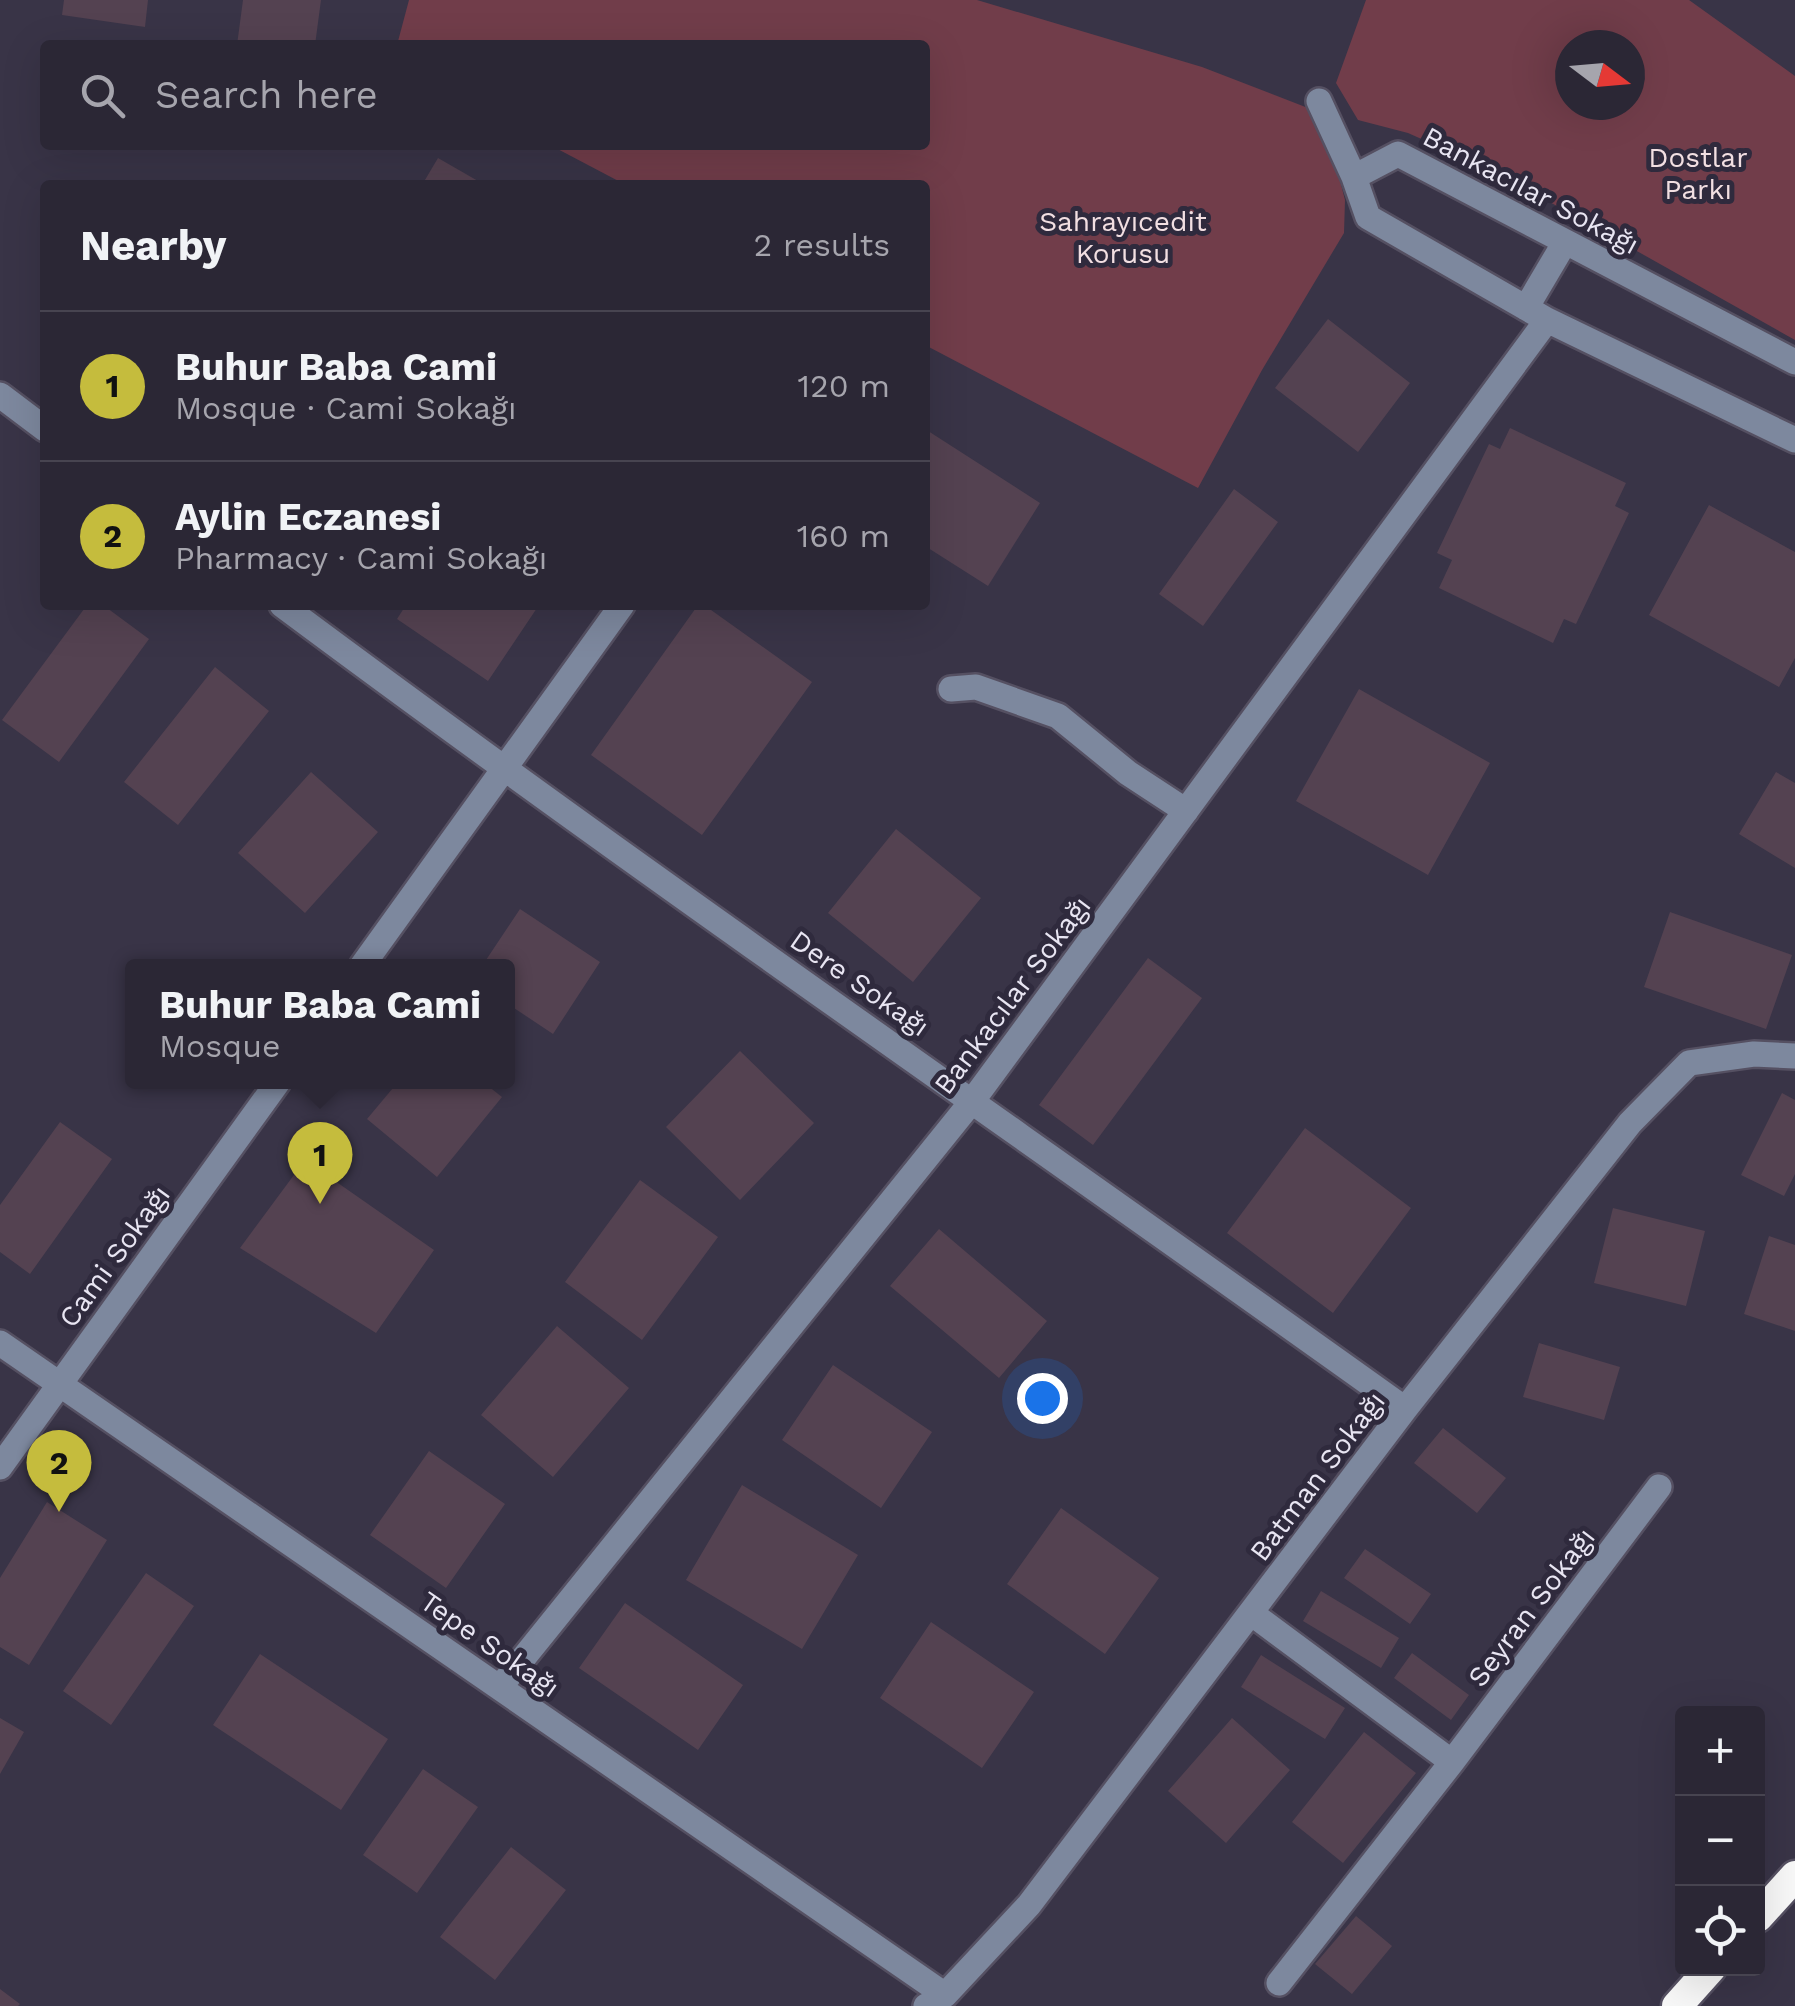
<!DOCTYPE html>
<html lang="en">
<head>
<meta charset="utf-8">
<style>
  body { margin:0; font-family:"Work Sans",sans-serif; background:#332f3d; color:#f1f3f6 }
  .controls { position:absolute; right:30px; bottom:30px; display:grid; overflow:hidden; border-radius:10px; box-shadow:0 10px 40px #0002 }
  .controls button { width:90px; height:90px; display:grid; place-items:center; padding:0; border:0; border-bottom:2px solid #474450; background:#2b2735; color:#f1f3f6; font:50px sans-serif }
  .compass { position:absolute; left:1555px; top:30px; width:90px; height:90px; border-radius:50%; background:#2b2735; box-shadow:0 10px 40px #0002; rotate:106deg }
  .you { position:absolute; left:1042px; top:1398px; width:35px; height:35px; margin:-25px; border:8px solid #fff; border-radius:50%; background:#1a73e8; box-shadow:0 0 0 15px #1a73e833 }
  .badge { display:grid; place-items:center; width:65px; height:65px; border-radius:50%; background:#c5bc3d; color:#111; font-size:32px; font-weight:700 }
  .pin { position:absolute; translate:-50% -82px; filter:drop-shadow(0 2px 5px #0008) }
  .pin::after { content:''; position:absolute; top:52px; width:35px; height:30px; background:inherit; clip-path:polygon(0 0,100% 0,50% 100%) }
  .popup { position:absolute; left:125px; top:959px; width:390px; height:130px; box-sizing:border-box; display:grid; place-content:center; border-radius:10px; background:#2b2735; filter:drop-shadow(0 2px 8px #0005); font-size:32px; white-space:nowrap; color:#a6a5ad }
  .popup b { font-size:38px; color:#f1f3f6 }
  .popup::after { content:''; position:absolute; left:50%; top:100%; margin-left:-20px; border:20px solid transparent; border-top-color:#2b2735 }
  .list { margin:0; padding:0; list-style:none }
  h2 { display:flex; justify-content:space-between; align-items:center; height:130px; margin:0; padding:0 40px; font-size:42px }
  h2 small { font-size:32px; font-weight:400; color:#a6a5ad }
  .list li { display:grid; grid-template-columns:65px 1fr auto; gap:30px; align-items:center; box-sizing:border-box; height:150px; padding:0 40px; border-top:2px solid #474450 }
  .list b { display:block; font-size:38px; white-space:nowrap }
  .list p { margin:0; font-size:32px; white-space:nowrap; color:#a6a5ad }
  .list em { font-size:32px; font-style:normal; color:#a6a5ad }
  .icon { flex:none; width:55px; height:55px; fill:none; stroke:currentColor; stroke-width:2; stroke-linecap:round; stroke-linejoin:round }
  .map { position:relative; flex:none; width:1795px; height:2006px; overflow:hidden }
  .search { position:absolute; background:#2b2735; box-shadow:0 10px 40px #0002; left:40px; top:40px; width:890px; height:110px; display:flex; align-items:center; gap:25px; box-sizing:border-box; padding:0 35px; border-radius:10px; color:#a6a5ad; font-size:38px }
  .panel { position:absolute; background:#2b2735; box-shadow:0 10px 40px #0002; left:40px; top:180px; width:890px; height:430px; border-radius:10px }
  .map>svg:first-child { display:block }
  .green { fill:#713d4a; fill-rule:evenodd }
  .building { fill:#544251 }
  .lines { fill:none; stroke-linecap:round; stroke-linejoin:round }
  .minor-casing { stroke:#555062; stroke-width:30 }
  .highway-casing { stroke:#555062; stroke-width:35 }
  .minor { stroke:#7d889e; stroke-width:25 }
  .highway { stroke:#f8f8f8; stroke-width:30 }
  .labels { text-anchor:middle; stroke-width:10; stroke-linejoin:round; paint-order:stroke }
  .park-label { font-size:28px; fill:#f2dfe2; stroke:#2f2a3d }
  .street-label { font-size:28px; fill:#e8e5f2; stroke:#2f2a3d }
</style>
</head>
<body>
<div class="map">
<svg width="1795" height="2006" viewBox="0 0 1795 2006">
  <rect width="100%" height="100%" fill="#393447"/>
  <path class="green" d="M409 0H977L1202 67 1308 108 1336 165 1345 200 1344 233 1262 370 1198 488 925 345V185H626L550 145H925V45H397Z
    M1366 0H1689L1795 76V340L1500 174 1408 133 1358 120 1336 83ZM1570 45H1630V105H1570Z"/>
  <path class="building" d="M64 0H148L145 27 62 15Z
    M243 0H321L315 45H237Z
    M438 158 485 185H422Z
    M1328 319 1410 383 1358 452 1275 388Z
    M1510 428 1626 483 1615 506 1629 513 1576 624 1564 619 1553 643 1439 588 1452 560 1437 553 1489 444 1500 449Z
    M925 429 1040 503 988 586 925 546Z
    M1234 489 1278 522 1203 626 1159 594Z
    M1709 505 1795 552V658L1779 687 1649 615Z
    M87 605H103L149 639 59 762 2 720Z
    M406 605H539L488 681 397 619Z
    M698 605H704L812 682 702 835 591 755Z
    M215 667 269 711 178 825 124 782Z
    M1359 689 1490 763 1428 875 1296 801Z
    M311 772 378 832 305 913 238 853Z
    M1776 772 1795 783V868L1739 834Z
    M896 829 981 898 913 982 828 913Z
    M520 909 600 962 553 1034 508 1004V966H482Z
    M1670 912 1792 955 1766 1029 1644 987Z
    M1148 958 1202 998 1093 1145 1039 1105Z
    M740 1051 814 1123 740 1200 666 1127Z
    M398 1082H483L502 1097 437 1177 367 1119Z
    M1782 1093 1795 1100V1174L1784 1196 1741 1175Z
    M60 1122 112 1159 30 1274 0 1252V1205Z
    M1305 1128 1411 1208 1333 1313 1227 1233Z
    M305 1160 434 1250 376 1333 240 1248Z
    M640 1180 718 1237 642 1340 565 1282Z
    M1613 1208 1705 1231 1686 1306 1594 1283Z
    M939 1229 1047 1321 999 1378 890 1286Z
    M1769 1236 1795 1245V1331L1744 1314Z
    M557 1326 629 1388 553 1477 481 1415Z
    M1539 1343 1620 1367 1604 1420 1523 1397Z
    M833 1365 932 1432 881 1508 782 1440Z
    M1443 1428 1506 1478 1477 1513 1414 1463Z
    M429 1451 505 1504 446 1588 370 1535Z
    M742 1485 858 1555 802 1649 686 1580Z
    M47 1502 107 1540 29 1665 0 1647V1578Z
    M1061 1508 1159 1578 1105 1654 1007 1584Z
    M1365 1549 1431 1594 1410 1624 1344 1578Z
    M146 1573 194 1606 111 1725 63 1691Z
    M1321 1591 1399 1638 1381 1668 1303 1621Z
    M625 1603 743 1685 698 1750 579 1668Z
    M931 1622 1034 1692 982 1768 880 1698Z
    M1412 1653 1469 1695 1451 1720 1394 1678Z
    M260 1654 388 1739 341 1810 213 1725Z
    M1261 1655 1345 1708 1325 1739 1241 1687Z
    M0 1718 24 1732 0 1774Z
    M1232 1718 1290 1770 1226 1843 1168 1791Z
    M1364 1732 1416 1773 1343 1863 1292 1822Z
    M423 1769 478 1807 417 1893 363 1855Z
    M511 1847 566 1890 495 1980 440 1937Z
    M1356 1916 1392 1946 1352 1994 1315 1964Z
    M0 1989 20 2004 18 2006H0Z"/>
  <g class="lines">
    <defs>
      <path id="minor" d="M1319 101 1354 177
        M1526 308 1565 242
        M1795 362 1398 154 1354 177 1368 217 1547 320 1795 440
        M0 395 45 429
        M282 605C651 880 1031 1141 1405 1409
        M951 689 976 687 1058 716 1128 773 1186 811
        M362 966 622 605
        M0 1343 945 1995
        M0 1467 278 1082
        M1251 1613 1452 1762
        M500 1687 973 1100 1547 320
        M1279 1983 1452 1762 1659 1487
        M926 2006 945 1995 1029 1905 1405 1409 1630 1123 1689 1063 1754 1054 1795 1056"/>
      <path id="highway" d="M1758 1917 1795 1876
        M1677 2006 1711 1968"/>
    </defs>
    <use href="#minor" class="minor-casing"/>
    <use href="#highway" class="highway-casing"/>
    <use href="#minor" class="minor"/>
    <use href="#highway" class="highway"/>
  </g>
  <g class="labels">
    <g class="park-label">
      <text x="1698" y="167">Dostlar<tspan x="1698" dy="32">Parkı</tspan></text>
      <text x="1123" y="231">Sahrayıcedit<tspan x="1123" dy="32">Korusu</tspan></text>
    </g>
    <g class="street-label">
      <text transform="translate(1531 190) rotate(28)" y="10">Bankacılar Sokağı</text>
      <text transform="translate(860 983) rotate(35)" y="10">Dere Sokağı</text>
      <text transform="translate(1012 995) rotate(-53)" y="10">Bankacılar Sokağı</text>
      <text transform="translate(114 1256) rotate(-54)" y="10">Cami Sokağı</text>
      <text transform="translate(1317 1476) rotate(-53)" y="10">Batman Sokağı</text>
      <text transform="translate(1531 1607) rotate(-53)" y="10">Seyran Sokağı</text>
      <text transform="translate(490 1644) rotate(35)" y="10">Tepe Sokağı</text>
    </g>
  </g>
</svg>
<div class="controls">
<button>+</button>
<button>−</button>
<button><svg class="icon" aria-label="locate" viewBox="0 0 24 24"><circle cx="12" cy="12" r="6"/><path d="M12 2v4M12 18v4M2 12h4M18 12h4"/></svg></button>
</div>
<svg class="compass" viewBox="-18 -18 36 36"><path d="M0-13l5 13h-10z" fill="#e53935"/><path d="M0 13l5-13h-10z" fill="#a6a5ad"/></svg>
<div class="you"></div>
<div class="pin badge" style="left:320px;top:1204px">1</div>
<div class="popup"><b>Buhur Baba Cami</b>Mosque</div>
<div class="pin badge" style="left:59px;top:1512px">2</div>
<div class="search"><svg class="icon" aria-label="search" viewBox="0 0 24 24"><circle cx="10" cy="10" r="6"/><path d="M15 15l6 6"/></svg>Search here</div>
<section class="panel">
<h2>Nearby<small>2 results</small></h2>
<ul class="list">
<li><span class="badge">1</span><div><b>Buhur Baba Cami</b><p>Mosque · Cami Sokağı</p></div><em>120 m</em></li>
<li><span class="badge">2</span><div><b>Aylin Eczanesi</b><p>Pharmacy · Cami Sokağı</p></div><em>160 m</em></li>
</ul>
</section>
</div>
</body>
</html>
